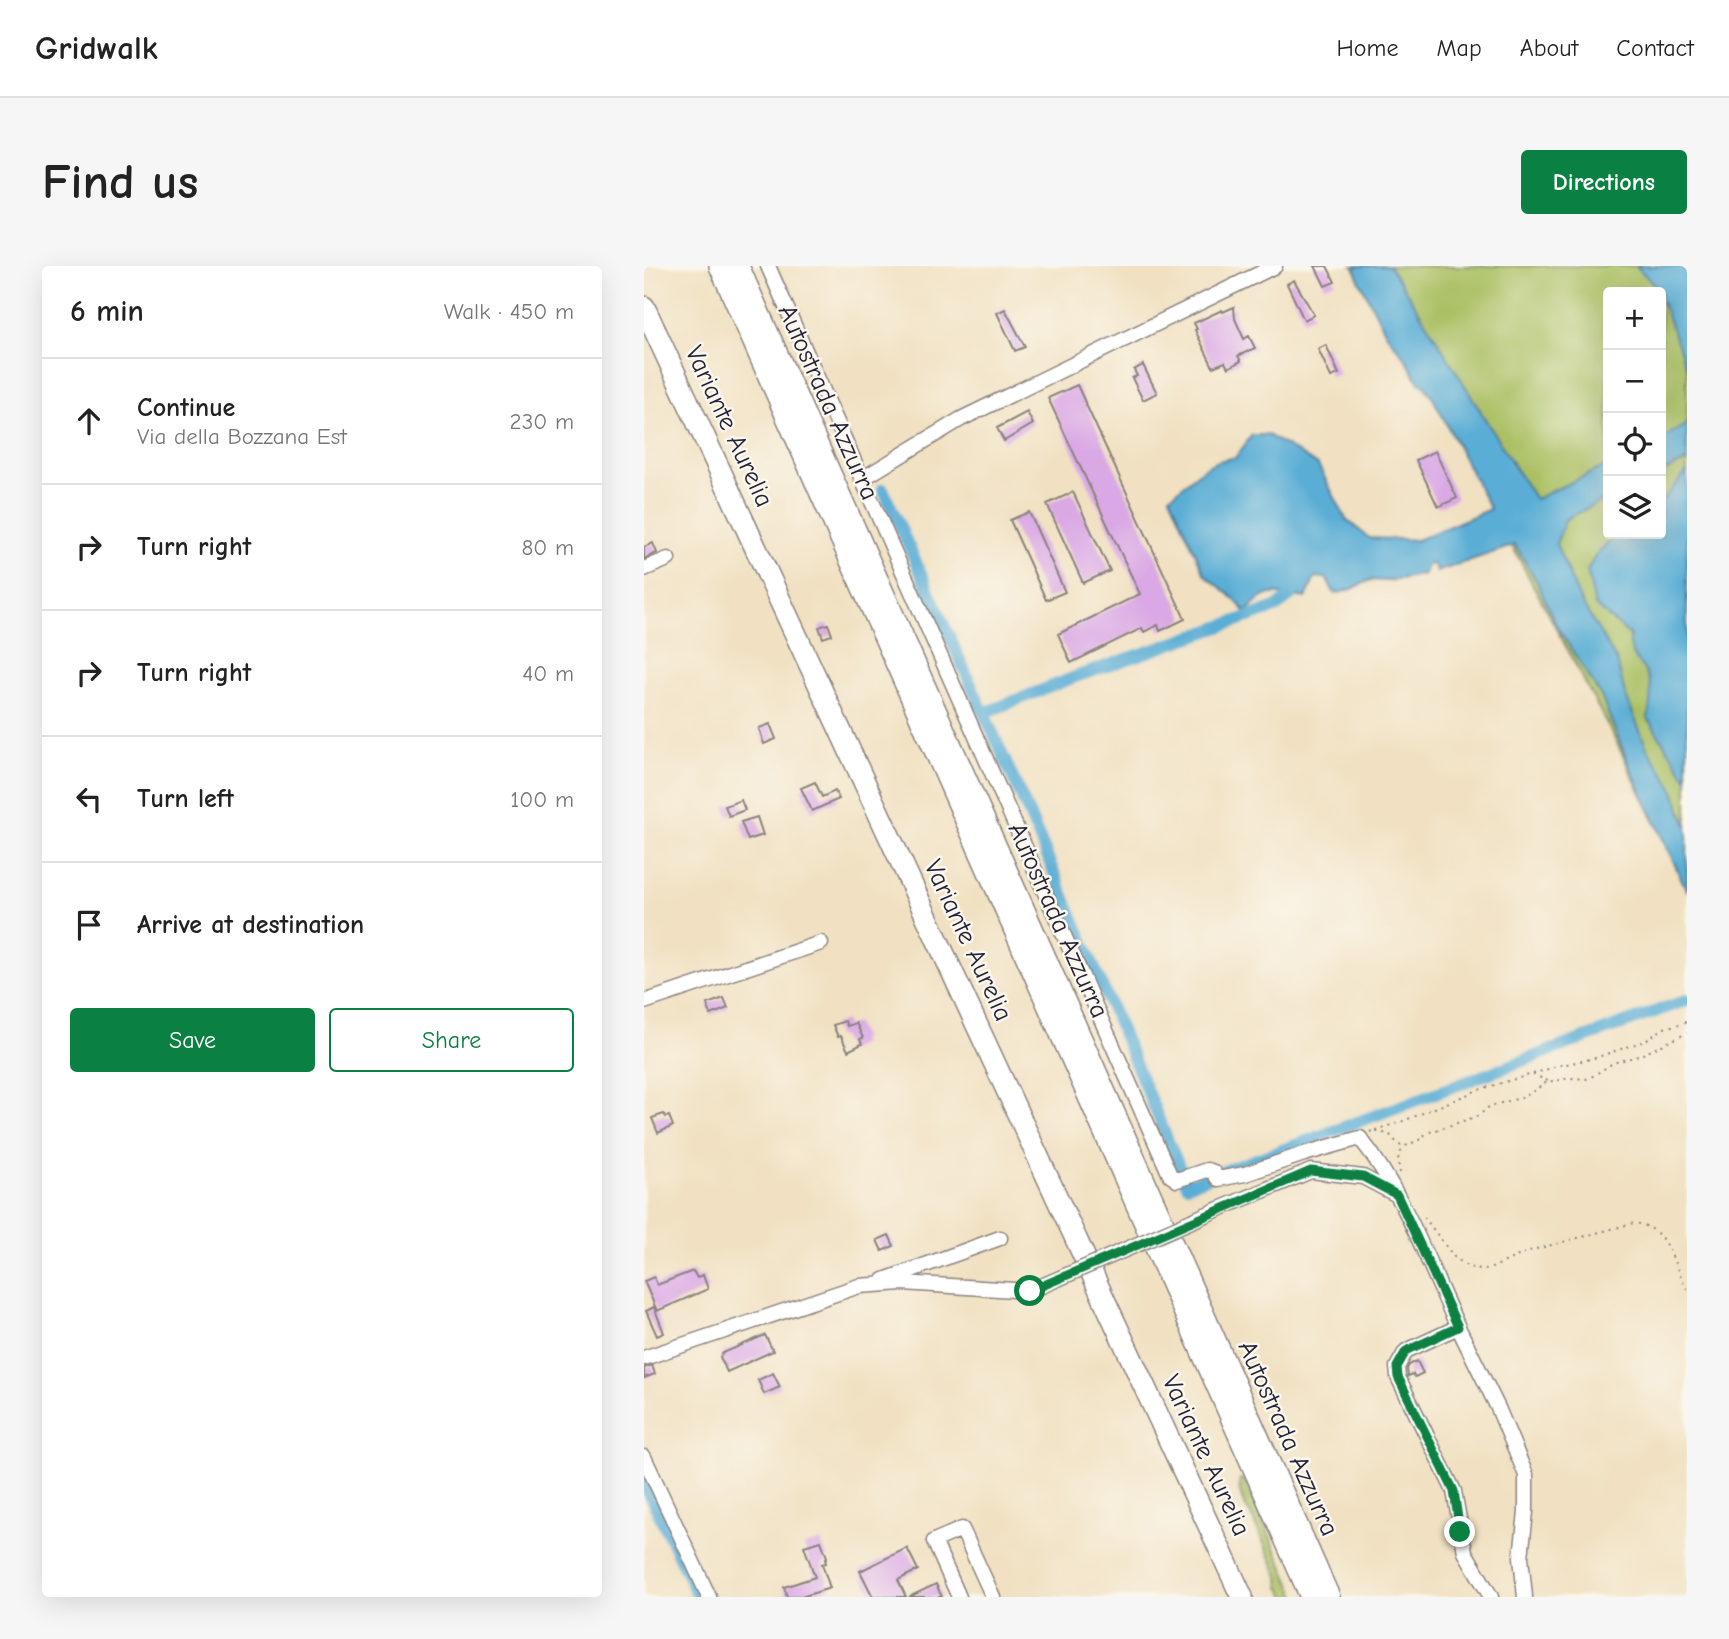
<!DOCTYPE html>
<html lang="en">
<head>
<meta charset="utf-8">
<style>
  body { margin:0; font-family:"Comic Neue",sans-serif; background:#f6f6f6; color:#222 }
  .controls { position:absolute; right:21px; top:21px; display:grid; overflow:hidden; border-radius:7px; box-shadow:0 7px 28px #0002 }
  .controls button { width:63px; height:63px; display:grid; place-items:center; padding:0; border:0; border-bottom:2px solid #e0e0e0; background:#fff; color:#222; font:35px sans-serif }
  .stop { position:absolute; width:21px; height:21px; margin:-16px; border:5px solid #0b8043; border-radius:50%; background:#fff }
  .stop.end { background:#0b8043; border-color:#fff; box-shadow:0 2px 7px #0008 }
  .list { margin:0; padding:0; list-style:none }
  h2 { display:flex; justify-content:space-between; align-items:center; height:91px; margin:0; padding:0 28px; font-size:30px }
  h2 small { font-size:23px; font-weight:400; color:#767676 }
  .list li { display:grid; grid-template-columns:46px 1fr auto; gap:21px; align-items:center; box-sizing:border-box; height:126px; padding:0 28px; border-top:2px solid #e0e0e0 }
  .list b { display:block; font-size:26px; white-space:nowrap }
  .list p { margin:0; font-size:23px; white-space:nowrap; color:#767676 }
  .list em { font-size:23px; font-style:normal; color:#767676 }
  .actions { display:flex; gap:14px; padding:21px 28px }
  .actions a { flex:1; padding:16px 0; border:2px solid #0b8043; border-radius:7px; text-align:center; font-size:24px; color:#0b8043 }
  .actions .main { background:#0b8043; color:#fff }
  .icon { flex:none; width:38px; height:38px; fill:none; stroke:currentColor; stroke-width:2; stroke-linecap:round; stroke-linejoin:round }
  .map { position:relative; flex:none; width:1043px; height:1331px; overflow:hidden; border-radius:7px }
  header { display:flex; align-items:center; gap:42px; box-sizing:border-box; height:98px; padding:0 35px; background:#fff; border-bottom:2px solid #e0e0e0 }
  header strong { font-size:33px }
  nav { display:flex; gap:38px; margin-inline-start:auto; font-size:24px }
  .intro { display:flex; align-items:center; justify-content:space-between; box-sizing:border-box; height:168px; padding:0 42px }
  h1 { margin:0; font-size:49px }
  .button { padding:18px 32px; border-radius:7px; background:#0b8043; color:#fff; font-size:24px; font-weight:700 }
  main { display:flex; gap:42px; padding:0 42px }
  aside { flex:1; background:#fff; border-radius:7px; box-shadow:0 7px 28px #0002 }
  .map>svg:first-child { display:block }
  .green { fill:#aac064; stroke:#667150; stroke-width:2; fill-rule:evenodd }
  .water { fill:#5aadd5; stroke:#3e6888; stroke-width:2 }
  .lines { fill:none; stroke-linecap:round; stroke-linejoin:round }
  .canal { stroke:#5aadd5; stroke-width:12 }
  .building { fill:#daa9e5 }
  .minor-casing { stroke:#8a827e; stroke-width:17 }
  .highway-casing { stroke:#8a827e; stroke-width:24 }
  .path { stroke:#8a827e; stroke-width:2; stroke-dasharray:2 5; stroke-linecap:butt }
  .minor { stroke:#fff; stroke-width:14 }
  .highway { stroke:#fff; stroke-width:21 }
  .minor-bridge-casing { stroke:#8a827e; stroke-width:17; stroke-linecap:butt }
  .minor-bridge { stroke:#fff; stroke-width:14 }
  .route { stroke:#0b8043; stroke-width:9 }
  .labels { text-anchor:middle; stroke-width:5; stroke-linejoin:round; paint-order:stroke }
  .street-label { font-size:26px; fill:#22223b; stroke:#fbf7ec }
</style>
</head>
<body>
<header>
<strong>Gridwalk</strong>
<nav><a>Home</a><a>Map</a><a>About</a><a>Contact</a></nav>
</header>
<div class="intro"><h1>Find us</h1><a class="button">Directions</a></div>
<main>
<aside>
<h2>6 min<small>Walk · 450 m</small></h2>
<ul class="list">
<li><svg class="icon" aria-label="ahead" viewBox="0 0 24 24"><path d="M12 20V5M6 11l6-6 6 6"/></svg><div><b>Continue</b><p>Via della Bozzana Est</p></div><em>230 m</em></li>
<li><svg class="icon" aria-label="right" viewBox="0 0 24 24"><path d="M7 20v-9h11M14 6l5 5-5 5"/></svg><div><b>Turn right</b></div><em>80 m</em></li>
<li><svg class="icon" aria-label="right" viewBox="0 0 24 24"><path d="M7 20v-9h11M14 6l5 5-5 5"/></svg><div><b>Turn right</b></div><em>40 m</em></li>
<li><svg class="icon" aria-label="left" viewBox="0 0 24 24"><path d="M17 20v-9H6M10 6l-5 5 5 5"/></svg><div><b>Turn left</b></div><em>100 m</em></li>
<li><svg class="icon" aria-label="arrive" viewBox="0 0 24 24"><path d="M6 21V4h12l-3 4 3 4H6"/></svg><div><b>Arrive at destination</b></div></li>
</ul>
<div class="actions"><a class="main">Save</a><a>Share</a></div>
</aside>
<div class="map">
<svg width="1043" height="1331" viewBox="0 0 1043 1331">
  <rect width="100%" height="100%" fill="#fbf7ec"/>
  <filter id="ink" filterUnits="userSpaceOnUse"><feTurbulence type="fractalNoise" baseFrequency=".0143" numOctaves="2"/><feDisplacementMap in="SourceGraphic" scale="14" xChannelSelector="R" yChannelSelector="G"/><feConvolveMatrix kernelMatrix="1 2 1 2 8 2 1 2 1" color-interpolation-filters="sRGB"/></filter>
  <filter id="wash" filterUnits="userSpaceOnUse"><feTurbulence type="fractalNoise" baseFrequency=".00686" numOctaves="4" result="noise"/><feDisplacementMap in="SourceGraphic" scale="28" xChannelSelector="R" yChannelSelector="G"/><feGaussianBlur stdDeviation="1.57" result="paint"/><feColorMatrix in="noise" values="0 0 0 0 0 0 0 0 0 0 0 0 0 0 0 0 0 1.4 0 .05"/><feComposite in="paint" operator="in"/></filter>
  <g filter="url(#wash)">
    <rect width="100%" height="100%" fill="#f1e1c2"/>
    <path class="green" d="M709 0H1043V623L970 471 790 133ZM964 26H1017V268H964Z
      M596 1213 601 1215 653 1331H642L636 1321 635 1310 607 1249C600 1240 593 1225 596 1213Z"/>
    <path class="water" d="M711 0H745C797 75 841 156 891 233L964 199V232L922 253 912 278 936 334 973 395 981 428 1003 482 1028 520 1043 560V625L985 499 957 430 912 359 893 316 871 279 792 306 790 298 783 299 780 308 746 315 726 314 708 323 691 328 682 312 671 311 662 332C631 328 626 320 602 346L586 329 561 309 526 230C550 214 559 194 591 192L608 169H624L674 199 702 253 725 272 773 274 846 243 790 134 780 119 775 117 763 95 742 67 715 14Z
      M992 0H1043V103L1017 33V26Z
      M1043 158V195L1017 207V173Z
      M1043 205V513L1004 453C1005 441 1009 426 1005 414 998 393 985 398 986 369L951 340 943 304 953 288 973 268H1017V236Z"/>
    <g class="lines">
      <path class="canal" d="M239 223 383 543 543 919 1043 734
        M340 447 431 411 633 341 646 330
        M0 1217 54 1331"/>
    </g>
    <g id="blocks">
      <path class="building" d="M671 0H683L691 16 681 20Z
        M650 14 670 49 660 54 643 18Z
        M590 41 591 53 600 73 605 70 611 82 594 90 597 95 584 102 581 96 569 101 551 64 553 63 550 57 578 44 579 46Z
        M361 43 381 81 371 85 353 47Z
        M682 79 695 108 687 111 674 83Z
        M499 99 513 127 499 134 488 112 493 110 490 104Z
        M433 119 541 353 516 365 514 359 500 366 498 362 427 397 414 368 496 328 404 132Z
        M383 146 389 158 360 175 353 162Z
        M791 185 813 232 794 241 772 194Z
        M429 226 466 305 439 317 403 238Z
        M385 246 421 326 402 334 366 254Z
        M9 277 13 287 0 293V281Z
        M184 358 188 369 179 372 175 361Z
        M126 458 132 473 120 478 115 462Z
        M171 516 178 531 191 525 195 533 168 545 157 522Z
        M97 534 101 544 85 550 81 540Z
        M113 551 119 569 104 574 97 556Z
        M80 732 84 742 67 749 63 738Z
        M201 755 203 760 212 757 219 772 216 773 218 778 204 785 197 770 194 771 189 759Z
        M20 848 22 851 25 850 29 860 14 867 8 852Z
        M245 969 250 980 238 985 233 974Z
        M49 1005 53 1012 59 1009 64 1023 13 1045 0 1015 10 1011 13 1019Z
        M10 1041 20 1067 13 1070 2 1045Z
        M121 1069 129 1085 83 1106 76 1091 79 1087Z
        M773 1095 779 1107 771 1111 769 1108 764 1110 763 1103 765 1099Z
        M8 1099 11 1108 0 1112V1102Z
        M129 1107 136 1121 120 1128 114 1114Z
        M177 1275 183 1291 181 1293 182 1297 178 1298 186 1322 157 1331H143L140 1321 171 1311 160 1280Z
        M263 1282 274 1304 254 1314 262 1331H229L216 1305Z
        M292 1318 298 1331H265Z"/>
    </g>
  </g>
  <g filter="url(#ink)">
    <use href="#blocks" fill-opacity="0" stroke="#8a827e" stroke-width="2"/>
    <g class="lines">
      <defs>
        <path id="minor" d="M124 0 218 213 317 153 631 0
          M218 213 526 909 533 914 563 904 569 906 574 913 601 908 660 888 716 872C760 927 784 997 814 1061L762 1085 753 1101 754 1111 810 1225 821 1286 847 1331
          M0 303 24 293
          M0 736 177 677
          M575 943 667 905 719 911 753 929
          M240 1014 356 972
          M814 1061 854 1142 882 1209V1246L877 1291 881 1331
          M0 1092 215 1020 259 1017 386 1025
          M0 1191 65 1331
          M315 1331 290 1275 318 1263 349 1331"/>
        <path id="highway" d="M76 0 667 1331
          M94 0 685 1331
          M0 41 598 1331"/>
      </defs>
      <use href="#minor" class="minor-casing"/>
      <use href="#highway" class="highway-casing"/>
      <path class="path" d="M889 808 913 800 951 792 1003 774 1020 762 1043 756
        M731 864 757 856 834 824 888 808 906 816
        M726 866 730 864 746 869 754 878 759 881 775 874 783 867 834 850 846 840 880 831 903 816 927 812 944 813 969 797 997 789 1043 767
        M756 907 754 893 759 881
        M780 951 810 991 824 1001 843 1004 885 985 990 957C1025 961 1027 996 1043 1023"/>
      <use href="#minor" class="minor"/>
      <use href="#highway" class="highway"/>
      <defs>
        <path id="minor-bridge" d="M386 1025 575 943"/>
      </defs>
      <use href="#minor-bridge" class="minor-bridge-casing"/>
      <use href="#minor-bridge" class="minor-bridge"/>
    </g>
  </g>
  <g class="lines" filter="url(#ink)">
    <path class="route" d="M386 1025 667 905 719 911 753 929 814 1061 762 1085 753 1101 754 1111 810 1225 816 1266"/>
  </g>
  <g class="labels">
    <g class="street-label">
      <text transform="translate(185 136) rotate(66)" y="9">Autostrada Azzurra</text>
      <text transform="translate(86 160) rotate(65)" y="9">Variante Aurelia</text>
      <text transform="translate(415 654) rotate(66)" y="9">Autostrada Azzurra</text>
      <text transform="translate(325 674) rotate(65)" y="9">Variante Aurelia</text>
      <text transform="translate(645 1172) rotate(66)" y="9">Autostrada Azzurra</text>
      <text transform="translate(563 1189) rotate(65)" y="9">Variante Aurelia</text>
    </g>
  </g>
</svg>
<div class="controls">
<button>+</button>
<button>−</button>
<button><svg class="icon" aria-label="locate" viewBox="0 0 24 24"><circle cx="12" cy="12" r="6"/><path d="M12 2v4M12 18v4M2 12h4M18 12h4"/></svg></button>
<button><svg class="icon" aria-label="layers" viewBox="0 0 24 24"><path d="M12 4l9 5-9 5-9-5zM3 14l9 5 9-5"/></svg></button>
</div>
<div class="stop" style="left:386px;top:1025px"></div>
<div class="stop end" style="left:816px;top:1266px"></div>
</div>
</main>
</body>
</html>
